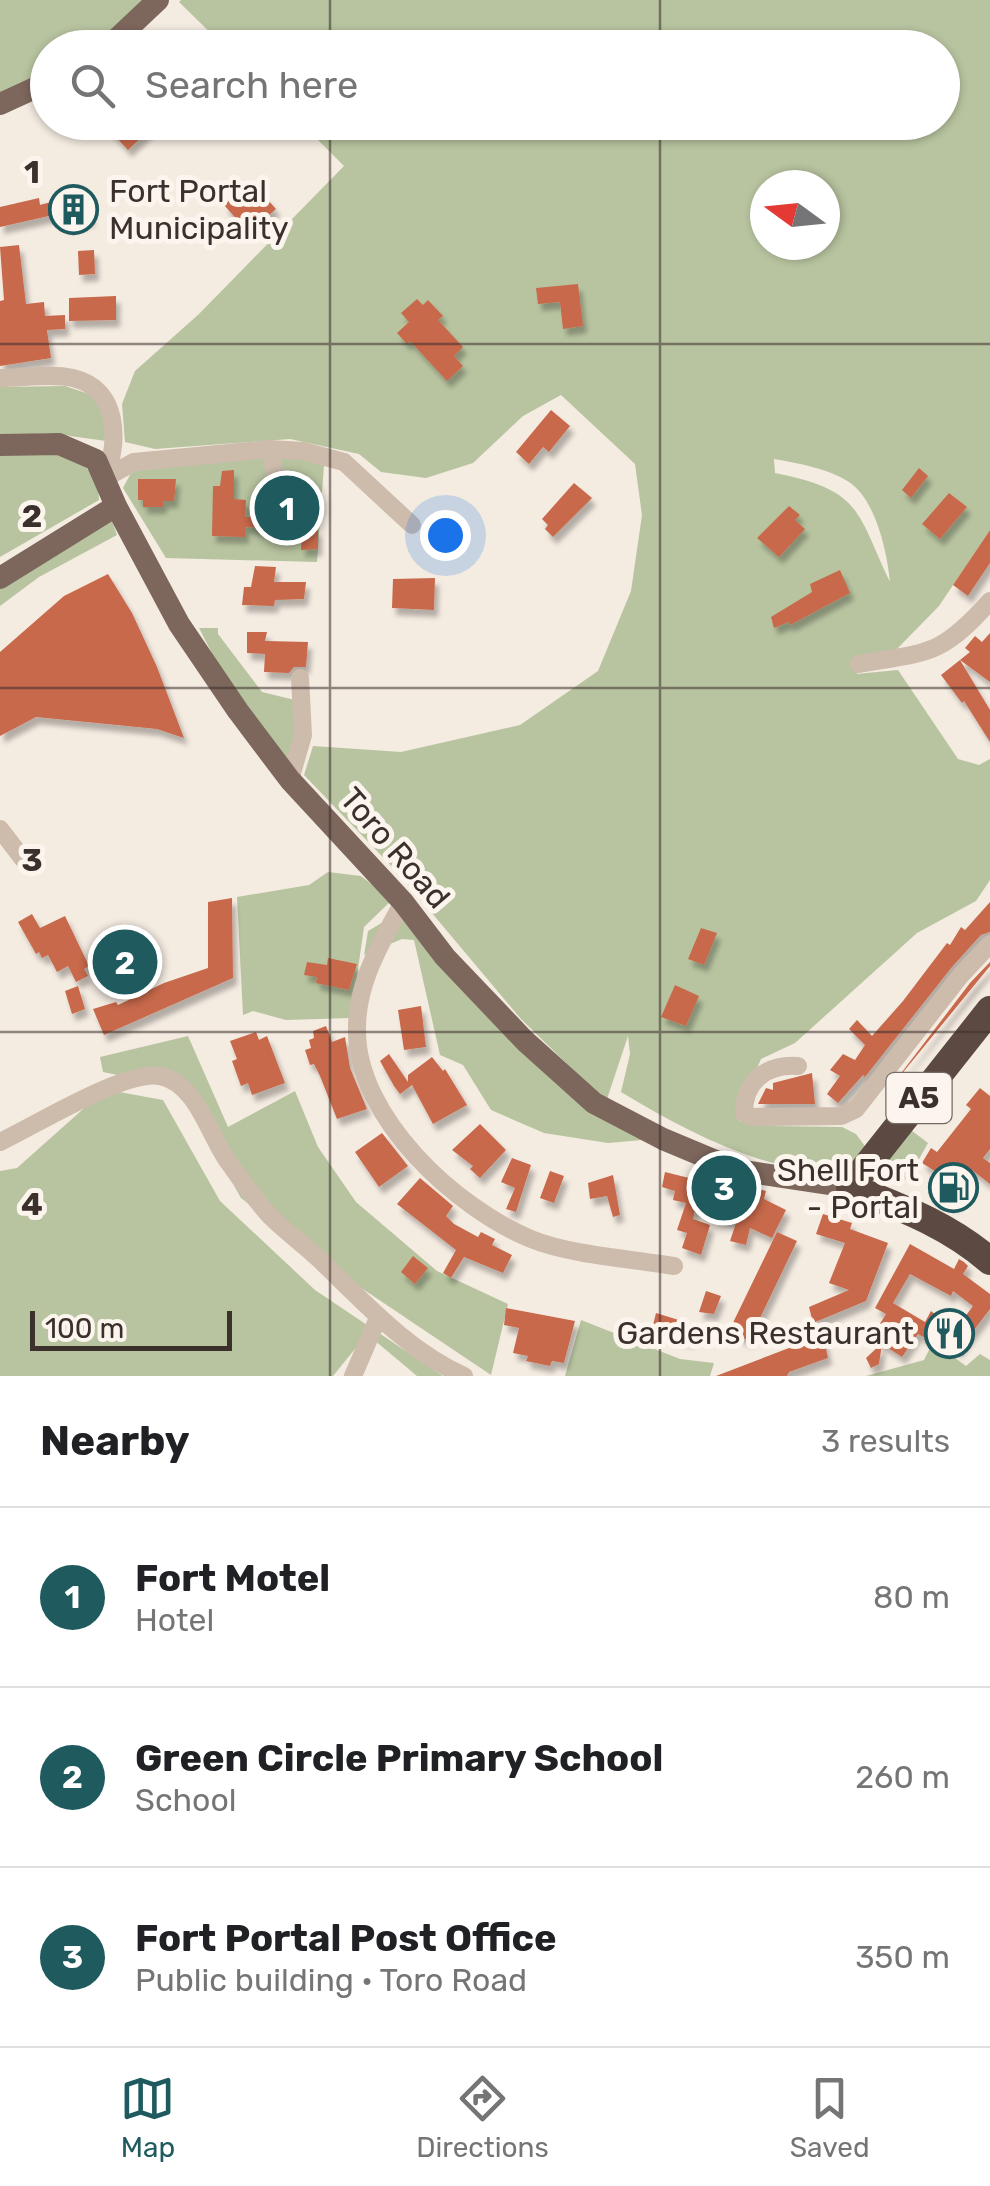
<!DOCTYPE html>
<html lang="en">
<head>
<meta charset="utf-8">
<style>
  body { margin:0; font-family:Rubik,sans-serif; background:#f2f2f2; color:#202124 }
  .compass { position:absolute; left:750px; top:170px; width:90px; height:90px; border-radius:50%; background:#fff; box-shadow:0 2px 8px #0004; rotate:285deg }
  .scale { position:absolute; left:30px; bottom:25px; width:202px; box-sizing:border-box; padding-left:10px; border:5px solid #3b302b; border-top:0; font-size:28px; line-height:35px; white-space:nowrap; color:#3b302b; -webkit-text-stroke:8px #fbf5ee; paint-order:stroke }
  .you { position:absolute; left:445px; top:535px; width:35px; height:35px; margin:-25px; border:8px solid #fff; border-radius:50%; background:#1a73e8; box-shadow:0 0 0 15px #1a73e833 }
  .badge { display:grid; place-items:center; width:65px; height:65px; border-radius:50%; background:#1f5a5e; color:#fff; font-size:32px; font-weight:700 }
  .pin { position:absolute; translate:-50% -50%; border:5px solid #fff; box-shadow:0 2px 10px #0006 }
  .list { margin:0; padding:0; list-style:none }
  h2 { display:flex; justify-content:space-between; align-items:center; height:130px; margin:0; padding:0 40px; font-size:42px }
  h2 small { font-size:32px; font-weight:400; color:#757577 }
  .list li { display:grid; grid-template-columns:65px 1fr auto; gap:30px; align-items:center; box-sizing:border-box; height:180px; padding:0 40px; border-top:2px solid #e0e0e0 }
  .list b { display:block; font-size:38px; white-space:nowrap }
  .list p { margin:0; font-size:32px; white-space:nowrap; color:#757577 }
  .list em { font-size:32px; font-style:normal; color:#757577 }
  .icon { flex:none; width:55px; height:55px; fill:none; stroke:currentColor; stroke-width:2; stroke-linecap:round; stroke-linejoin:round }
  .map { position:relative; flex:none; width:990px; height:1376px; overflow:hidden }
  .search { position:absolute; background:#fff; box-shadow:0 2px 8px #0004; left:30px; right:30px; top:30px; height:110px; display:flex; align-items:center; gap:25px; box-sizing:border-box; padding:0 35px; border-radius:55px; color:#757577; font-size:38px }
  .sheet { height:670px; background:#fff }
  nav { display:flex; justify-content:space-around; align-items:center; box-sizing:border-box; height:140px; border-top:2px solid #e0e0e0; background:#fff; font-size:28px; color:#757577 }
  nav a { display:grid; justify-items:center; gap:5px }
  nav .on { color:#1f5a5e }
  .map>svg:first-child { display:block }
  .green { fill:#b8c4a0; fill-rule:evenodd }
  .building { fill:#c8694b; fill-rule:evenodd; filter:url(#shadow) }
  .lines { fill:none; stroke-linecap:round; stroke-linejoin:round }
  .minor { stroke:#cdbbac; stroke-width:18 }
  .major { stroke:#7d675c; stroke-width:22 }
  .highway { stroke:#5c4a42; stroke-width:28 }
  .grid { fill:none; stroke:#3b302b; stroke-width:2.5; stroke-opacity:0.55 }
  .labels { text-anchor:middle; stroke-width:10; stroke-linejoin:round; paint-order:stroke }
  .shield { fill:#fbf5ee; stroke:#756b66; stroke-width:2.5 }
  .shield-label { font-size:30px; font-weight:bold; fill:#3b302b }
  .poi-label { font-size:32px; fill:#3b302b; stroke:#fbf5ee; text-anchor:end }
  .street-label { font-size:32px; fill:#3b302b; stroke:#fbf5ee }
  .grid-label { font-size:32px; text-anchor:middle; font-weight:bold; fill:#3b302b; stroke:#fbf5ee; stroke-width:10; stroke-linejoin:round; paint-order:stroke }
</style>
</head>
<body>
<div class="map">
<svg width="990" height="1376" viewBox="0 0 990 1376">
  <defs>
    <filter id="shadow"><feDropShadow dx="4" dy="7" stdDeviation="2.5" flood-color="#0004"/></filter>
  </defs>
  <rect width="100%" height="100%" fill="#f4ebe1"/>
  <path class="green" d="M0 0H152L106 47 48 48 47 82 0 104Z
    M181 0H990V530L939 606 896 650 856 674 898 670 958 759 979 765 990 759V880L976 901 917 933 795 1043 761 1059 740 1108 739 1121 774 1126 842 1127 856 1134 867 1149C856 1159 845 1173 830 1174 820 1175 809 1171 799 1169 735 1157 676 1125 621 1092L630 1054 628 1036 606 1102 521 1019 400 875 304 775 313 746 401 752 520 725 598 671 631 591 642 515 635 464 561 395 523 416 473 463 426 478 381 472 359 454 290 439 155 449 125 442 122 404 135 371 199 314 344 166 301 123 942 122V48L225 47 179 2ZM765 185H825V245H765ZM774 459C797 463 830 469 849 482 876 500 887 552 890 582 856 511 862 490 775 473Z
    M65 386 92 395 107 421 106 441 48 433 0 436V387Z
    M58 452C84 463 98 470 99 500L0 557V454Z
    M287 455 324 465 317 562 166 558 123 488 132 471Z
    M111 519 117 535 39 577 0 606V586Z
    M199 628H218V634L262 692 303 702 296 768 239 706Z
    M328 872 361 876 392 900 364 927 351 1018 286 1020 253 1011 243 1015 237 897 309 885Z
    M407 908 514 1027 654 1139 608 1143 544 1133 491 1110 463 1065 440 1055 414 940 402 939 364 955 368 931Z
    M188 1036 228 1127 295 1091 318 1147 356 1202 437 1271 508 1304 491 1375 333 1269 241 1198 178 1087 103 1072 100 1057Z
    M114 1091 163 1100 220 1201 315 1290 443 1376H417L367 1334 333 1376H0V1171L17 1168 100 1094Z
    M903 1124 928 1143 909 1177 896 1186C875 1161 890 1149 903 1124Z
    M581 1320 680 1359 714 1363 710 1376H565Z
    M933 1342 966 1366 980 1354 990 1360V1376H866L924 1360Z"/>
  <path class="building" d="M102 122H158L128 150Z
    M251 181 276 209 249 233 224 205Z
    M83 193 91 219 65 226 62 213 0 227V207L39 198 40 205Z
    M19 245 26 304 44 302 45 316 65 315V329L47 330 51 358 0 366V301L4 300 0 247Z
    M94 250 95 274 79 275 78 251Z
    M578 284 583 326 563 329 560 302 538 304 536 288Z
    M116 296V320L69 321V298Z
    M417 299 423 305 428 300 443 316 438 320 463 347 454 356 463 366 447 381 410 341 407 344 397 333 409 322 401 313Z
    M551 410 570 426 549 452 543 447 529 464 516 452Z
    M919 468 928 476 911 498 902 490Z
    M234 470V499L246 500 245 517H274L276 496 297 501 310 495 320 496 319 508 312 507 309 530 318 529V549L301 550 302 531 245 527V537L212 536 213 486H220L222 471Z
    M138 479H176L174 501H163V507H143V500H138Z
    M574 483 592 498 553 537 545 529 548 525 542 519Z
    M949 493 967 507 940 539 922 524Z
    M789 506 800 515 795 520 805 529 779 557 757 538Z
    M990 530V563L968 596 953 585Z
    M255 566 276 567 274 582H306L304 599 275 600 274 606 242 605 244 587H251Z
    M840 570 850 593 790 625 789 622 774 628 771 617 812 592 810 584Z
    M108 574 132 613 157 667 184 738 157 729 36 717 0 736V652L64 596Z
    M435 578 434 610 392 608 393 579Z
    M247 632H267L265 641 308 642 306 667H294L289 673 264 672 265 654 247 653Z
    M990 633V682L960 660 970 652 965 648 975 636 982 642Z
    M960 660 990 710V742L964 701 962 703 941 675Z
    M232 898 233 978 104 1035 93 1009 116 1002 118 1005 164 983 208 968V902Z
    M990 902V932L981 935 952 967 865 1077 863 1075 838 1103 827 1094 840 1076 830 1070 843 1054 855 1060 865 1045 849 1029 857 1020 872 1036 903 1001 947 943 950 945 961 927 965 930Z
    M32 914 40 928 65 916 89 966 84 969 88 976 76 982 68 966 57 972 48 955 42 958 39 952 36 954 18 922Z
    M701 928 717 933 704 965 688 959Z
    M328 958 357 964 349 990 316 983 317 977 304 975 307 962 327 965Z
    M990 962V966L886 1093 970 983Z
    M675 985 699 996 686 1026 661 1017Z
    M78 986 85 1009 72 1014 65 991Z
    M421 1006 426 1047 404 1050 398 1010Z
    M326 1026 332 1042 345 1037 350 1068 367 1109 337 1119 320 1076 314 1064 310 1065 305 1050 311 1048 309 1040 314 1038 313 1031Z
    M256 1032 259 1040 267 1036 285 1083 252 1095 248 1083 241 1086 232 1061 237 1059 230 1041Z
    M389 1054 408 1082V1075L432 1057 443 1071 445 1069 467 1105 433 1124 412 1085 400 1094 394 1086 380 1061Z
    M812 1073 815 1104H758L766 1088 773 1090V1083Z
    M980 1088 990 1096V1149L983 1158 990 1163V1184L972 1170 955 1205 938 1195 946 1178 922 1163 931 1148 937 1152 971 1109 966 1105Z
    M480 1124 506 1150 480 1178 470 1169 473 1166 452 1150Z
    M382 1133 408 1166 379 1187 355 1152Z
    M512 1158 531 1165 516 1212 506 1209 515 1188 501 1182Z
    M550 1171 564 1176 554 1203 540 1198Z
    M665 1172 693 1179 694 1176 710 1183 712 1176 766 1191 764 1199 786 1210 772 1238 750 1228 746 1245 730 1241 736 1223 714 1218 720 1197 699 1191 693 1219 710 1225 701 1255 682 1248 687 1233 677 1230 686 1203 673 1200 675 1191 662 1187Z
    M613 1175 620 1215 613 1217 607 1196 590 1199 588 1183Z
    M420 1178 453 1206 446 1216 454 1224 478 1237 481 1232 495 1239 492 1245 512 1255 503 1273 464 1257 451 1278 443 1273 456 1250 397 1204Z
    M823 1214 852 1223 850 1229 888 1243 866 1301 813 1323 809 1307 849 1290 829 1283 845 1243 816 1234Z
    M777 1232 797 1241 749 1341 729 1331Z
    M910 1244 954 1269 959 1259 964 1262 968 1266 963 1274 990 1294V1309L958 1351 931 1330 927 1339 918 1334 902 1357 882 1344 879 1364 871 1368 866 1358 881 1344 871 1338 886 1314 875 1308ZM910 1274 951 1296 953 1291 973 1306 955 1330 931 1311 925 1322 893 1303Z
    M413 1256 428 1268 415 1284 401 1272Z
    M706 1291 721 1296 714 1314 699 1312Z
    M506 1308 575 1321 564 1363 552 1361 550 1366 526 1361 528 1356 513 1353 519 1328 504 1325Z
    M656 1313 695 1325 690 1341 652 1329Z
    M823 1335 828 1358 789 1372 787 1376H716Z"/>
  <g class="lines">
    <path class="minor" d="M0 378C23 378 51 373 73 378 120 389 119 442 105 478
      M270 449 274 470 285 487 299 489
      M105 478 134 462 270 449 303 451 344 462 412 525
      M859 664C929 652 941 656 990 601
      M290 780 303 735 300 678
      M0 829 23 859
      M403 902C381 943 356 983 357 1031 357 1118 456 1208 531 1239 570 1255 632 1259 674 1266
      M798 1066C768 1064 744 1080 744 1113L752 1117 841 1116 856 1109 961 975 990 944
      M0 1142C36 1125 124 1070 160 1076 197 1083 209 1136 229 1163 242 1181 255 1200 271 1217 287 1233 306 1246 322 1262 366 1304 407 1350 464 1376
      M353 1376 378 1318"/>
    <path class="major" d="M107 48 158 0
      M0 104 48 82
      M0 445 59 444 96 460 116 506 179 624 238 711 290 780 403 902 445 957 525 1041 594 1103 663 1139 737 1170 850 1187
      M0 578 116 506"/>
    <path class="highway" d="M990 1010 850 1187C900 1207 949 1225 990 1261"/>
  </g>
  <path class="grid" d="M330 0V48M660 0V48M330 122V1376M660 122V1376M0 344H990M0 688H990M0 1032H990"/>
  <defs>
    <symbol id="building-ring" viewBox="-11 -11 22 22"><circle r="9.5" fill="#fbf5ee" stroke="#1f5a5e" stroke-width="1.5"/><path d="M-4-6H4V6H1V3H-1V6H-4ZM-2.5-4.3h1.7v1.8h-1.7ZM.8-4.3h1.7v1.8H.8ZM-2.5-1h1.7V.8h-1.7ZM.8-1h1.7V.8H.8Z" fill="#1f5a5e"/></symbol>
    <symbol id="fuel-ring" viewBox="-11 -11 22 22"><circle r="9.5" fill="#fbf5ee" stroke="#1f5a5e" stroke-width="1.5"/><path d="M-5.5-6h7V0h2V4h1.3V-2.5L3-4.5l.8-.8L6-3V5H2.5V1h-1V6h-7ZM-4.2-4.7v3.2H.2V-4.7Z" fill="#1f5a5e"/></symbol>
    <symbol id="restaurant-ring" viewBox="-11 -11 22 22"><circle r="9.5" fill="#fbf5ee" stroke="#1f5a5e" stroke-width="1.5"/><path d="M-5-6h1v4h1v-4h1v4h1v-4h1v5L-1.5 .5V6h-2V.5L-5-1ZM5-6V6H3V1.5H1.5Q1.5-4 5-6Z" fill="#1f5a5e"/></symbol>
  </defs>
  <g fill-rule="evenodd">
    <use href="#building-ring" x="46" y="182" width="55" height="55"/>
    <use href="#fuel-ring" x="926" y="1160" width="55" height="55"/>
    <use href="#restaurant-ring" x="922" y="1306" width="55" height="55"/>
  </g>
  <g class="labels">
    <rect class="shield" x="886.5" y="1073" width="65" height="50" rx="8"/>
    <g class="shield-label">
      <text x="919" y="1108">A5</text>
    </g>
    <g class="poi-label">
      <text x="109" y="202" text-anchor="start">Fort Portal<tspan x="109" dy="37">Municipality</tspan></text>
      <text x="919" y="1181">Shell Fort<tspan x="919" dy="37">- Portal</tspan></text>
      <text x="914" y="1344">Gardens Restaurant</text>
    </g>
    <g class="street-label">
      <text transform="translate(395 848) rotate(49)" y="11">Toro Road</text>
    </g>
  </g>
  <g class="grid-label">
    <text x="32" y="183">1</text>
    <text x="32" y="527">2</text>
    <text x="32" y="871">3</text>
    <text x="32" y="1215">4</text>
  </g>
</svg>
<svg class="compass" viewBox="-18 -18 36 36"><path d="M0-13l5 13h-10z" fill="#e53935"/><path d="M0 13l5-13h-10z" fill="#757577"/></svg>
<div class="scale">100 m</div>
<div class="you"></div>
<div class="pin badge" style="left:287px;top:508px">1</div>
<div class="pin badge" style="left:125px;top:962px">2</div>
<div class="pin badge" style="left:724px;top:1188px">3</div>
<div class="search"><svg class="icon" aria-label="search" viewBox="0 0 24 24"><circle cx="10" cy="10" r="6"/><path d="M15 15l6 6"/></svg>Search here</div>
</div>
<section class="sheet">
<h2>Nearby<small>3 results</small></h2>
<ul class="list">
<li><span class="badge">1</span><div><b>Fort Motel</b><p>Hotel</p></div><em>80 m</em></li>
<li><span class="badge">2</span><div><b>Green Circle Primary School</b><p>School</p></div><em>260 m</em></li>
<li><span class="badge">3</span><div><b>Fort Portal Post Office</b><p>Public building · Toro Road</p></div><em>350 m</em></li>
</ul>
</section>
<nav>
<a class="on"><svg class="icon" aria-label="map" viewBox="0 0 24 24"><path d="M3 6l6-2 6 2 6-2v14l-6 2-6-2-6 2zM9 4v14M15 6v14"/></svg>Map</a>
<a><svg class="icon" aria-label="directions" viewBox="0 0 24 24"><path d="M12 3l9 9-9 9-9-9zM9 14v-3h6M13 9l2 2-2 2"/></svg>Directions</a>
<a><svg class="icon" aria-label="saved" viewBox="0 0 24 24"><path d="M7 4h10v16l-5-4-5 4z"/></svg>Saved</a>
</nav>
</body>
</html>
